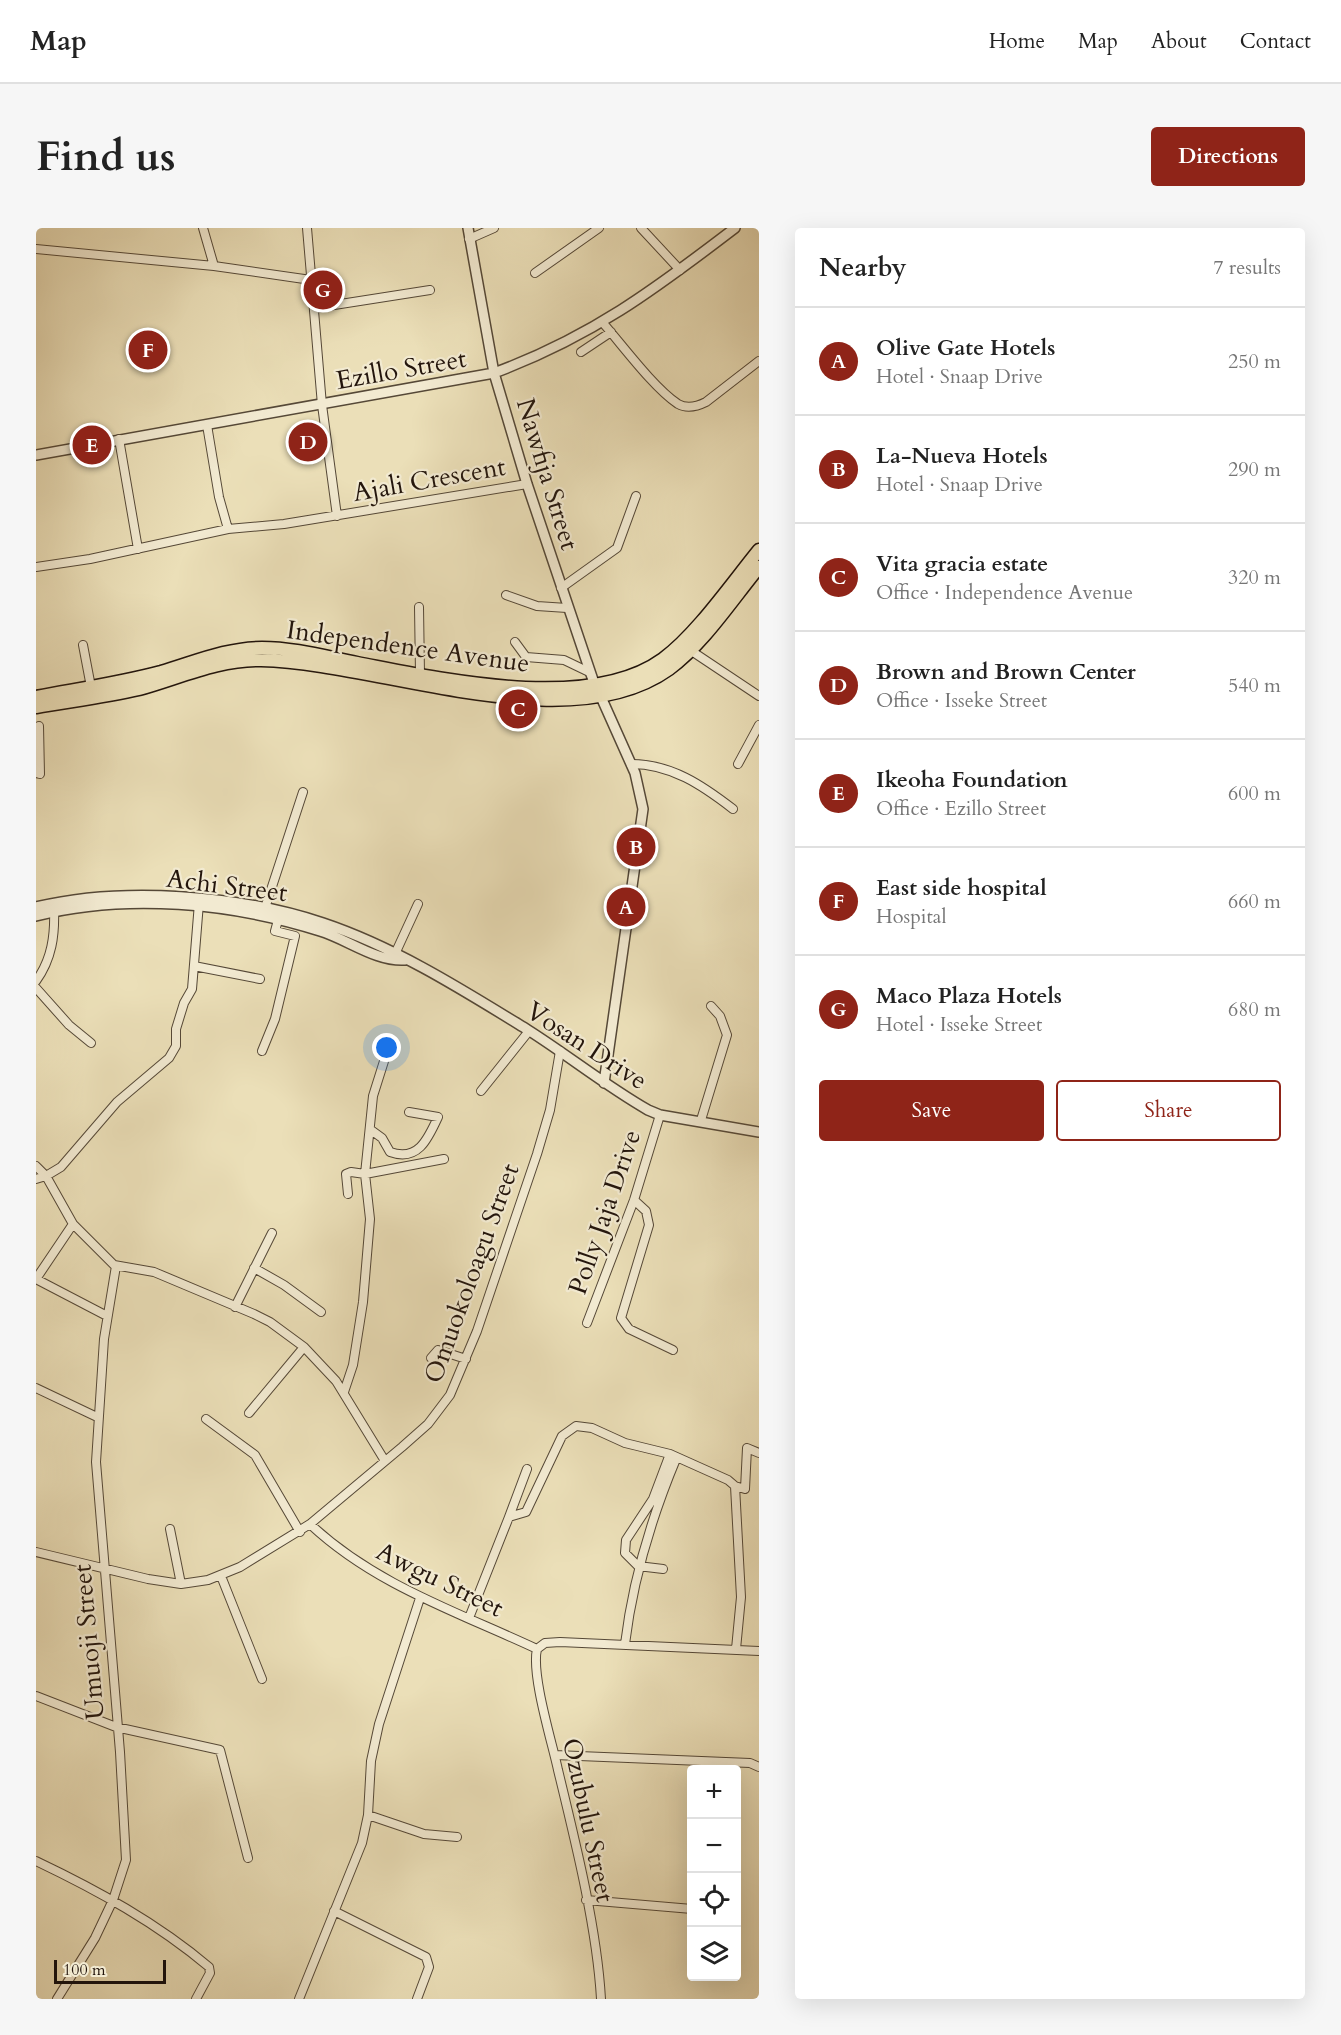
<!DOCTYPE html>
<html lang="en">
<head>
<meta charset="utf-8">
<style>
  body { margin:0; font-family:Cardo,serif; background:#f6f6f6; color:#222 }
  .controls { position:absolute; right:18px; bottom:18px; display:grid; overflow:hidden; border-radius:6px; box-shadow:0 6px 24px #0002 }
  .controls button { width:54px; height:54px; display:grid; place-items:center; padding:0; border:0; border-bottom:2px solid #e0e0e0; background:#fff; color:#222; font:30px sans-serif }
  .scale { position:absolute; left:18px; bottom:15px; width:112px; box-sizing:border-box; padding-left:6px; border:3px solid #23150c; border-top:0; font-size:16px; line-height:21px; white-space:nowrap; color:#23150c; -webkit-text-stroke:4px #f2ead1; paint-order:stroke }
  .you { position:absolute; left:351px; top:820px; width:21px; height:21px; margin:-15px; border:4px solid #fff; border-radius:50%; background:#1a73e8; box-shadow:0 0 0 9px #1a73e833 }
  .badge { display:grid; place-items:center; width:39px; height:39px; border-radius:50%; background:#8f2418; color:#fff; font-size:20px; font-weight:700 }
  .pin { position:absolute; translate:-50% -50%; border:3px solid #fff; box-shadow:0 2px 6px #0006 }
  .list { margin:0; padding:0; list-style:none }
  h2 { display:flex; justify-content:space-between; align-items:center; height:78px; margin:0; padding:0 24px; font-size:26px }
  h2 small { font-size:20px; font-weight:400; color:#767676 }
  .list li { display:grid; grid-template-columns:39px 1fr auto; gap:18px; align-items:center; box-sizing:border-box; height:108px; padding:0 24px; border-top:2px solid #e0e0e0 }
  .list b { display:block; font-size:22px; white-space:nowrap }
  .list p { margin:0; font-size:20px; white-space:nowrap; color:#767676 }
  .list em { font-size:20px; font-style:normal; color:#767676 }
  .actions { display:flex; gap:12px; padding:18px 24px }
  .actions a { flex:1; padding:14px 0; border:2px solid #8f2418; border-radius:6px; text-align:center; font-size:21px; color:#8f2418 }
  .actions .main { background:#8f2418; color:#fff }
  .icon { flex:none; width:33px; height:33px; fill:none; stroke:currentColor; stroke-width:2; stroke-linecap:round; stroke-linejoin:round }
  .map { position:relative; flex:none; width:723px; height:1771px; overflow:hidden; border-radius:6px }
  header { display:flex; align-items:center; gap:36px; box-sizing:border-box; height:84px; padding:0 30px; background:#fff; border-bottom:2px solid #e0e0e0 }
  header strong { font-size:28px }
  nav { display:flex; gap:33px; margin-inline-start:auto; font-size:21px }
  .intro { display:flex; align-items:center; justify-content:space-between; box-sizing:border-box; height:144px; padding:0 36px }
  h1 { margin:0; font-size:42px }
  .button { padding:15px 27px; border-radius:6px; background:#8f2418; color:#fff; font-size:21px; font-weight:700 }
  main { display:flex; gap:36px; padding:0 36px }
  aside { flex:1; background:#fff; border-radius:6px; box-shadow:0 6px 24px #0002 }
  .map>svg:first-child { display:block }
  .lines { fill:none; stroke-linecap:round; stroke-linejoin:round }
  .minor-casing { stroke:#554837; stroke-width:10 }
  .tertiary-casing { stroke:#554837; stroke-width:12 }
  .primary-casing { stroke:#23150c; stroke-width:15 }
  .minor { stroke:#f2ead1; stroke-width:8 }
  .tertiary { stroke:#f2ead1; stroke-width:9 }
  .primary { stroke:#ebdfb8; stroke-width:12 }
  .labels { text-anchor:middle; stroke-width:4.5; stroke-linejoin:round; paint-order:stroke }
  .street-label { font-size:26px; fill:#23150c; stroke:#f2ead1 }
</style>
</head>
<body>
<header>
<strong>Map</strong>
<nav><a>Home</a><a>Map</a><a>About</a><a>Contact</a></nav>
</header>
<div class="intro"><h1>Find us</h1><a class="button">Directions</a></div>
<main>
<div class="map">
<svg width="723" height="1771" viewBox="0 0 723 1771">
  <rect width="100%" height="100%" fill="#ebdfb8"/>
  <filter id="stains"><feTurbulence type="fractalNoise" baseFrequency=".00333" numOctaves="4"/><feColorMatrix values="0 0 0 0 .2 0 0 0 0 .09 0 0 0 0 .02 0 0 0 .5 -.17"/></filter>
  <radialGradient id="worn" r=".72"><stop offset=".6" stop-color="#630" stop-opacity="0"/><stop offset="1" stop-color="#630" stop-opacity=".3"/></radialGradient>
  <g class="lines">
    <defs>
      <path id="minor" d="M167 0 178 38
        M271 0 286 177 301 288
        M605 0 644 42
        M433 11 458 0
        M0 21 178 38 275 52
        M499 45 563 0
        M279 80 394 62
        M567 95C587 118 618 160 642 176 651 181 662 178 670 174L723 133
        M545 124 575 104
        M171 197 183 269 192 301 248 296 491 256
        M83 211 102 321
        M0 339 54 331 192 301
        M525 360 581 320 600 268
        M470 367 501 378 531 380
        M383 379 384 446
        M479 414 490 429 528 432 553 444
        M47 417 55 459
        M654 422 723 468
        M595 536C635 536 666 557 697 581
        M702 536 723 497
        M0 545 4 546 3 498
        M229 680 267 564
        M359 726 382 676
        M158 738 224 751
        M0 753C16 731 19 707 18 681
        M0 760 33 797 55 815
        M226 823 239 791 259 708 239 703 242 692
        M445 863 493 803
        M665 892 691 807 684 788 675 778
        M335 902 346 910 354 924C382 934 392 911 402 889L373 884
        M0 938 10 948 37 996 78 1037 118 1044 218 1086 234 1094 268 1119 300 1153 349 1233
        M0 951 10 948 25 939 81 874 133 830 140 818V801L148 775 156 761 163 675
        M312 966 310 946 315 944 329 946 408 931
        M598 972 610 983 613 997 585 1090 593 1101 637 1122
        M218 1040 248 1057 285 1084
        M0 1051 71 1088
        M0 1051 37 996
        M199 1079 236 1005
        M551 1095 598 972 624 887
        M395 1130 402 1122 430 1131
        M0 1160 61 1189
        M308 1164 317 1137 327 1074 334 991 329 946 337 868 349 830
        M213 1185 268 1119
        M170 1191 219 1227 264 1304
        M699 1258 709 1261 711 1220 723 1225
        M473 1289 491 1241
        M274 1296 366 1219 392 1196 414 1167 441 1103 501 926 514 882 524 823
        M134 1301 145 1356
        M0 1324 112 1351 145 1356 172 1352 204 1339 274 1296C339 1357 422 1384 501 1421
        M627 1341 602 1338 589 1325 590 1312 617 1271 634 1226
        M185 1348 226 1451
        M433 1390 473 1289 490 1284 526 1208 540 1198 556 1200 589 1215 634 1226 692 1252 699 1258 705 1369 700 1421
        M589 1416C597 1350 615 1291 640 1231
        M501 1421C495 1447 516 1514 522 1542 539 1612 561 1700 565 1771
        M501 1421 509 1415 524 1414 723 1423
        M0 1468 80 1499 184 1522 212 1630
        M519 1527 714 1535 723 1539
        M332 1587 388 1606 421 1609
        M0 1633C61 1662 121 1695 173 1739L174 1745 160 1771
        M550 1672 656 1681
        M298 1683 390 1729 393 1739 381 1771
        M21 1771 59 1710 77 1672 90 1632 84 1524 60 1234 68 1111 80 1038
        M263 1771 326 1615 332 1587 335 1533 343 1496 384 1370"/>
      <path id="tertiary" d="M432 0 458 145 491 256 559 458
        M0 227 458 145C555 109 618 62 699 0
        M565 469 599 545 607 581 568 855
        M0 679C87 658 203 667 287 695 359 719 427 762 492 802 533 828 570 858 612 882L624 887 723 904
        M0 688C90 665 196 675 284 703 311 711 340 734 369 732"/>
      <path id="primary" d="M0 469C42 461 84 455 125 444 159 434 191 420 226 420 258 420 290 429 321 435 405 451 553 485 627 431 660 407 696 355 723 322
        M0 479C34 473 69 469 103 461 143 450 183 431 225 432 341 434 531 514 633 441 668 415 695 373 723 339"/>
    </defs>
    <use href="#minor" class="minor-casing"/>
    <use href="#tertiary" class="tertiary-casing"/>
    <use href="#primary" class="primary-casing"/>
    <use href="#minor" class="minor"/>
    <use href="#tertiary" class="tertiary"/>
    <use href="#primary" class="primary"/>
  </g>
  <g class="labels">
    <g class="street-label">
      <text transform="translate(365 141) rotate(-10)" y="9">Ezillo Street</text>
      <text transform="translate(512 246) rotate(73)" y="9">Nawfija Street</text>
      <text transform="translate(393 251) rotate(-10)" y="9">Ajali Crescent</text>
      <text transform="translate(372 418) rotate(8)" y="9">Independence Avenue</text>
      <text transform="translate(191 657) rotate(7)" y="9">Achi Street</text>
      <text transform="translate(551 817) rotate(33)" y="9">Vosan Drive</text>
      <text transform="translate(568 984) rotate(-71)" y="9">Polly Jaja Drive</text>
      <text transform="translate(435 1045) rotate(-70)" y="9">Omuokoloagu Street</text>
      <text transform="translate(404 1351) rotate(26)" y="9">Awgu Street</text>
      <text transform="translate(52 1414) rotate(-95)" y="9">Umuoji Street</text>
      <text transform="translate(553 1592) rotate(78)" y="9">Ozubulu Street</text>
    </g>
  </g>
  <rect width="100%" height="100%" filter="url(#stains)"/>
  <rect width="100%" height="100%" fill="url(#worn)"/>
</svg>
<div class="controls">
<button>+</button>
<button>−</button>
<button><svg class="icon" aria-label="locate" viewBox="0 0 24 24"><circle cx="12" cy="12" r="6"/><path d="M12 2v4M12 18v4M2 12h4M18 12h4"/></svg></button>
<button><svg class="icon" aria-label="layers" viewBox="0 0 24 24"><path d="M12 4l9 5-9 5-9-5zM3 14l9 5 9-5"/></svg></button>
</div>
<div class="scale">100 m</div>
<div class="you"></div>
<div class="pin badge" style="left:590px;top:679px">A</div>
<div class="pin badge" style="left:600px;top:619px">B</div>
<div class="pin badge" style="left:482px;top:481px">C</div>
<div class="pin badge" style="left:272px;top:214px">D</div>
<div class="pin badge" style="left:56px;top:217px">E</div>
<div class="pin badge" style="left:112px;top:122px">F</div>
<div class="pin badge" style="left:287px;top:62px">G</div>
</div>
<aside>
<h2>Nearby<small>7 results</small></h2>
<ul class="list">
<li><span class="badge">A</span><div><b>Olive Gate Hotels</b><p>Hotel · Snaap Drive</p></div><em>250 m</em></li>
<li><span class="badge">B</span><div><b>La-Nueva Hotels</b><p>Hotel · Snaap Drive</p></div><em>290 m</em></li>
<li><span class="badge">C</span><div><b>Vita gracia estate</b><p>Office · Independence Avenue</p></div><em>320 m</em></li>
<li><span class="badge">D</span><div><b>Brown and Brown Center</b><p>Office · Isseke Street</p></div><em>540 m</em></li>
<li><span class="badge">E</span><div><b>Ikeoha Foundation</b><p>Office · Ezillo Street</p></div><em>600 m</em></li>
<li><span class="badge">F</span><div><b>East side hospital</b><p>Hospital</p></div><em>660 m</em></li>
<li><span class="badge">G</span><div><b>Maco Plaza Hotels</b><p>Hotel · Isseke Street</p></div><em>680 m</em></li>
</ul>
<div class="actions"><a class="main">Save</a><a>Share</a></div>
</aside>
</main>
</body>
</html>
